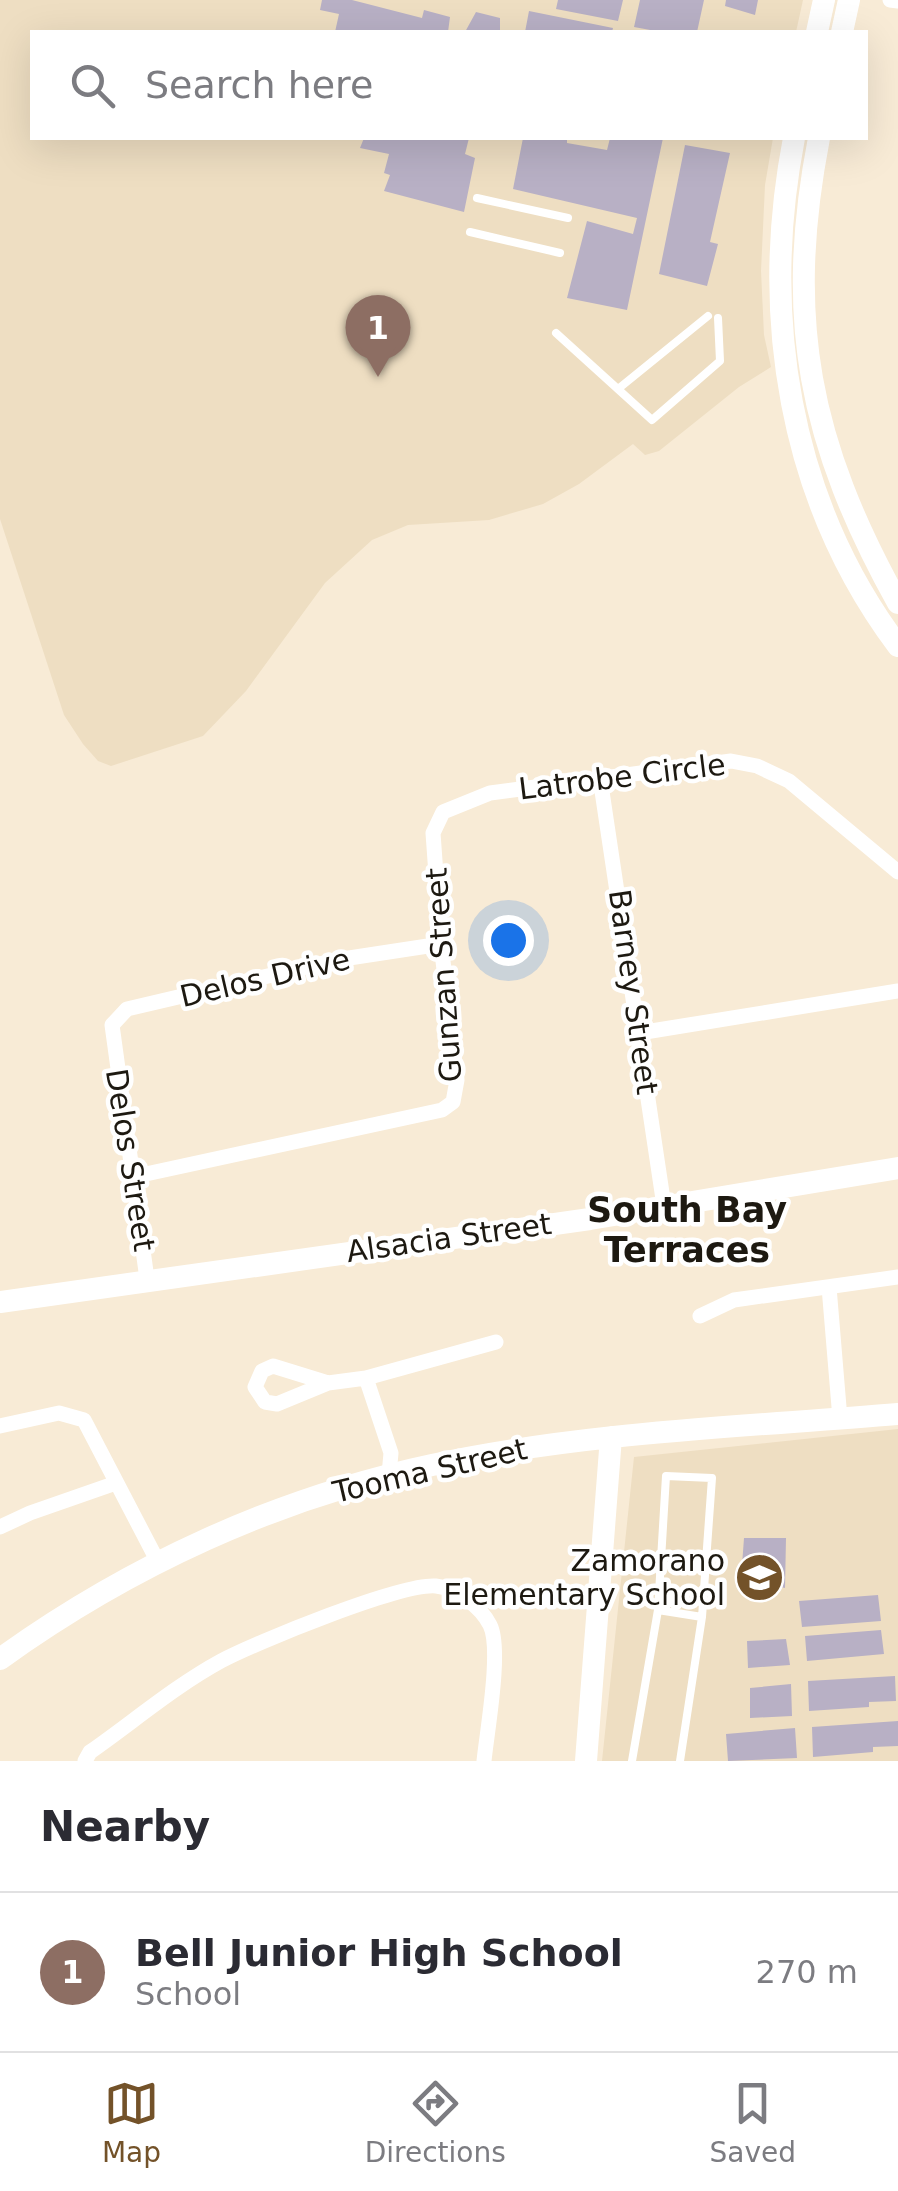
<!DOCTYPE html>
<html lang="en">
<head>
<meta charset="utf-8">
<style>
  body { margin:0; font-family:"DejaVu Sans",sans-serif; background:#f7f7f7; color:#2b2b33 }
  .you { position:absolute; left:508px; top:940px; width:35px; height:35px; margin:-25px; border:8px solid #fff; border-radius:50%; background:#1a73e8; box-shadow:0 0 0 15px #1a73e833 }
  .badge { display:grid; place-items:center; width:65px; height:65px; border-radius:50%; background:#735229; color:#fff; font-size:32px; font-weight:700 }
  .pin { position:absolute; translate:-50% -82px; filter:drop-shadow(0 2px 5px #0008) }
  .pin::after { content:''; position:absolute; top:52px; width:35px; height:30px; background:inherit; clip-path:polygon(0 0,100% 0,50% 100%) }
  .list { margin:0; padding:0; list-style:none }
  h2 { display:flex; justify-content:space-between; align-items:center; height:130px; margin:0; padding:0 40px; font-size:42px }
  h2 small { font-size:32px; font-weight:400; color:#7c7c81 }
  .list li { display:grid; grid-template-columns:65px 1fr auto; gap:30px; align-items:center; box-sizing:border-box; height:160px; padding:0 40px; border-top:2px solid #e1e1e2 }
  .list b { display:block; font-size:38px; white-space:nowrap }
  .list p { margin:0; font-size:32px; white-space:nowrap; color:#7c7c81 }
  .list em { font-size:32px; font-style:normal; color:#7c7c81 }
  .icon { flex:none; width:55px; height:55px; fill:none; stroke:currentColor; stroke-width:2; stroke-linecap:round; stroke-linejoin:round }
  .map { position:relative; flex:none; width:898px; height:1761px; overflow:hidden }
  .search { position:absolute; background:#fff; box-shadow:0 10px 40px #0002; left:30px; right:30px; top:30px; height:110px; display:flex; align-items:center; gap:25px; box-sizing:border-box; padding:0 35px; border-radius:0px; color:#7c7c81; font-size:38px }
  .sheet { height:290px; background:#fff }
  nav { display:flex; justify-content:space-around; align-items:center; box-sizing:border-box; height:140px; border-top:2px solid #e1e1e2; background:#fff; font-size:28px; color:#7c7c81 }
  nav a { display:grid; justify-items:center; gap:5px }
  nav .on { color:#735229 }
  .map>svg:first-child { display:block }
  .built { fill:#eedec2 }
  .building { fill:#b8b0c5 }
  .lines { fill:none; stroke-linecap:round; stroke-linejoin:round }
  .lane { stroke:#fff; stroke-width:8 }
  .street { stroke:#fff; stroke-width:15 }
  .secondary { stroke:#fff; stroke-width:22 }
  .labels { text-anchor:middle; stroke-width:9; stroke-linejoin:round; paint-order:stroke }
  .street-label { font-size:30px; fill:#1d1911; stroke:#fff }
  .poi-label { font-size:30px; fill:#1d1911; stroke:#fff; text-anchor:end }
  .quarter-label { font-size:35px; font-weight:bold; fill:#1d1911; stroke:#fff }
</style>
</head>
<body>
<div class="map">
<svg width="898" height="1761" viewBox="0 0 898 1761">
  <rect width="100%" height="100%" fill="#f8ebd6"/>
  <path class="built" d="M0 0H803L796 32H32V138H773L765 185 761 271 764 335 771 367 739 387 659 451 645 455 633 444 579 484 543 504 489 520 408 525 372 540 325 583 246 691 203 736 111 766 98 761 83 744 64 715 0 519Z
    M898 1429V1761H602L634 1457Z"/>
  <path class="building" d="M322 0H352L422 18 424 10 450 17 448 32H335L339 14 320 10Z
    M558 0H623L618 21 556 9Z
    M640 0H704L697 32H661L634 27Z
    M726 0H758L755 15 725 6Z
    M529 11 613 28 612 32H525Z
    M476 12 500 18V32H465Z
    M364 138H469L465 154 475 158 464 212 384 191 390 175 384 173 389 154 360 148Z
    M523 138H567V143L607 150 610 138H663L627 310 567 298 587 221 633 234 637 218 513 189Z
    M685 145 730 153 710 242 718 244 707 286 659 274Z
    M744 1538H786L785 1588 771 1585V1590L751 1589V1579H741Z
    M878 1595 881 1621 802 1627 799 1601Z
    M881 1630 884 1654 807 1661 805 1636Z
    M786 1639 790 1665 748 1668 747 1641Z
    M895 1676 896 1701 869 1702V1707L809 1711 808 1681Z
    M791 1684 792 1716 750 1718V1688Z
    M898 1721V1746L873 1747V1752L813 1757 812 1727Z
    M795 1728 797 1758 728 1761 726 1734Z"/>
  <g class="lines">
    <path class="lane" d="M477 198 568 218
      M470 232 560 253
      M556 333 652 420 720 361 718 318
      M618 389 708 316
      M658 1610 702 1617
      M632 1761 658 1610 666 1476 712 1478 702 1617 680 1761"/>
    <path class="street" d="M890 0 898 1
      M600 778 664 1206
      M639 1033 898 991
      M132 1177 442 1110 453 1102 457 1080 441 944 433 833 443 812 490 793 731 761 757 766 789 781 898 872
      M147 1279 112 1025 127 1009 336 960 441 944
      M829 1287 840 1419
      M700 1316 734 1300 898 1277
      M366 1378 391 1453 389 1475
      M328 1383 273 1366 262 1371 255 1387 265 1402 277 1404 328 1383 366 1378 496 1342
      M0 1426 59 1413 84 1420 158 1562
      M0 1527 30 1513 116 1483
      M85 1761 90 1752C133 1722 175 1686 221 1661 257 1642 401 1583 436 1586 456 1588 481 1607 490 1625 502 1649 487 1731 484 1761"/>
    <path class="secondary" d="M817 32 824 0
      M842 32 849 0
      M794 138C760 314 788 499 898 646
      M819 138C784 319 809 443 898 603
      M0 1302 590 1219 898 1168
      M0 1659C129 1566 277 1498 432 1465 585 1432 743 1427 898 1414
      M586 1761 611 1437"/>
  </g>
  <defs>
    <symbol id="school-disc" viewBox="-11 -11 22 22"><circle r="9.5" fill="#735229" stroke="#fff"/><path d="M0-5L7-2L0 1L-7-2ZM-4 1L0 2.5L4 1V4Q0 6-4 4Z" fill="#fff"/></symbol>
  </defs>
  <g fill-rule="evenodd">
    <use href="#school-disc" x="732" y="1550" width="55" height="55"/>
  </g>
  <g class="labels">
    <g class="street-label">
      <text transform="translate(622 777) rotate(-7)" y="10">Latrobe Circle</text>
      <text transform="translate(444 975) rotate(-94)" y="10">Gunzan Street</text>
      <text transform="translate(265 978) rotate(-13)" y="10">Delos Drive</text>
      <text transform="translate(633 992) rotate(82)" y="10">Barney Street</text>
      <text transform="translate(130 1160) rotate(81)" y="10">Delos Street</text>
      <text transform="translate(449 1238) rotate(-8)" y="10">Alsacia Street</text>
      <text transform="translate(430 1471) rotate(-13)" y="10">Tooma Street</text>
    </g>
    <g class="poi-label">
      <text x="725" y="1571">Zamorano<tspan x="725" dy="34">Elementary School</tspan></text>
    </g>
    <g class="quarter-label">
      <text x="687" y="1222">South Bay<tspan x="687" dy="40">Terraces</tspan></text>
    </g>
  </g>
</svg>
<div class="you"></div>
<div class="pin badge" style="left:378px;top:377px;background:#8d6e63">1</div>
<div class="search"><svg class="icon" aria-label="search" viewBox="0 0 24 24"><circle cx="10" cy="10" r="6"/><path d="M15 15l6 6"/></svg>Search here</div>
</div>
<section class="sheet">
<h2>Nearby<small></small></h2>
<ul class="list">
<li><span class="badge" style="background:#8d6e63">1</span><div><b>Bell Junior High School</b><p>School</p></div><em>270 m</em></li>
</ul>
</section>
<nav>
<a class="on"><svg class="icon" aria-label="map" viewBox="0 0 24 24"><path d="M3 6l6-2 6 2 6-2v14l-6 2-6-2-6 2zM9 4v14M15 6v14"/></svg>Map</a>
<a><svg class="icon" aria-label="directions" viewBox="0 0 24 24"><path d="M12 3l9 9-9 9-9-9zM9 14v-3h6M13 9l2 2-2 2"/></svg>Directions</a>
<a><svg class="icon" aria-label="saved" viewBox="0 0 24 24"><path d="M7 4h10v16l-5-4-5 4z"/></svg>Saved</a>
</nav>
</body>
</html>
